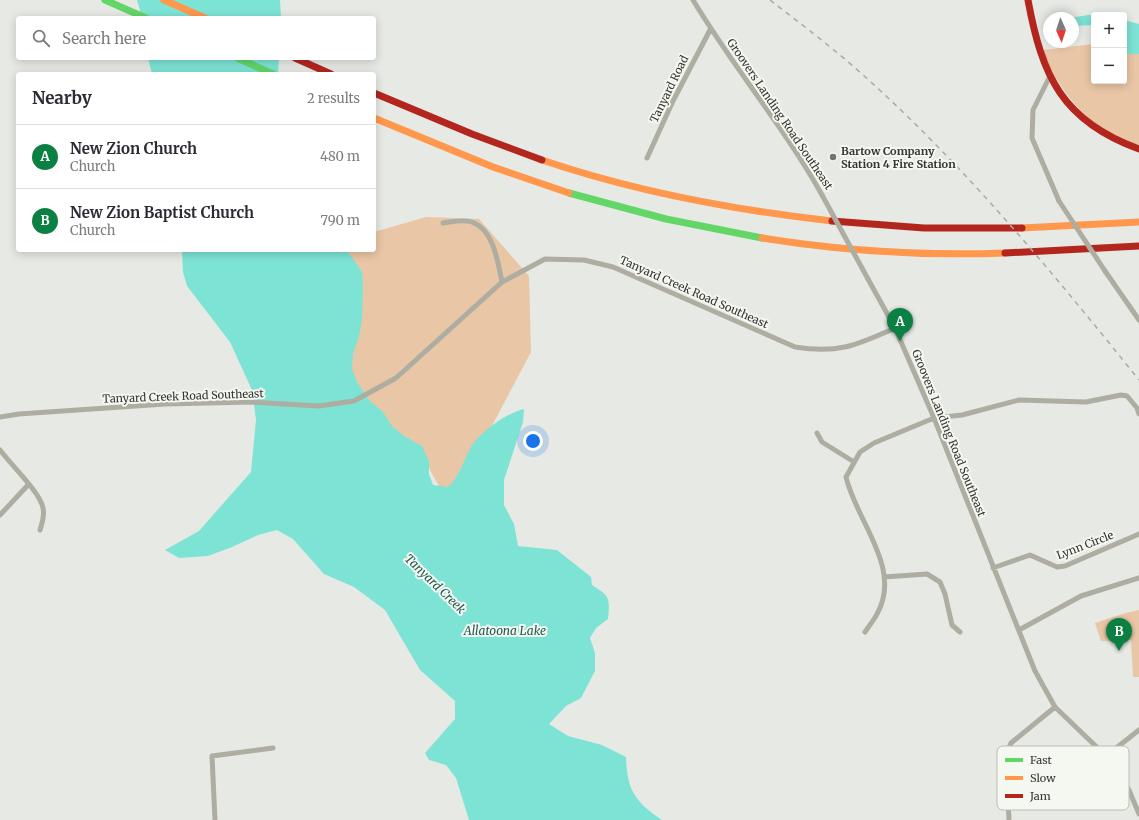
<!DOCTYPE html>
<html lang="en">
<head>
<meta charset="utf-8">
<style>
  body { margin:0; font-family:Merriweather,serif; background:#f2f2f3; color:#2b2b33 }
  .controls { position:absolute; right:12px; top:12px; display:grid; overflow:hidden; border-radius:4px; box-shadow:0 2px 10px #0003 }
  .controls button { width:36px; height:36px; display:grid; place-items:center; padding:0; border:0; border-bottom:1px solid #e1e1e2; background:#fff; color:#2b2b33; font:20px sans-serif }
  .compass { position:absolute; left:1043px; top:12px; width:36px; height:36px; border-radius:50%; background:#fff; box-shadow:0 2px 10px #0003; rotate:177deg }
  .you { position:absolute; left:533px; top:441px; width:14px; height:14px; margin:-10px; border:3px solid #fff; border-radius:50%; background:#1a73e8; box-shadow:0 0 0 6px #1a73e833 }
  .badge { display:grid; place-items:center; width:26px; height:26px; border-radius:50%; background:#0b8043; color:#fff; font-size:13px; font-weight:700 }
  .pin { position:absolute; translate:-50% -33px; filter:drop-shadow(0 1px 2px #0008) }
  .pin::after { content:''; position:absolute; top:21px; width:14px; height:12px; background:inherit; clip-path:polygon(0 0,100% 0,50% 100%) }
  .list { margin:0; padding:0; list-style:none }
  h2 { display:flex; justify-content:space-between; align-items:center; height:52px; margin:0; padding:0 16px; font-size:17px }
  h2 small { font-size:13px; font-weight:400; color:#7c7c81 }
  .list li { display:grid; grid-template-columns:26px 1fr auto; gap:12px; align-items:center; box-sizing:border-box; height:64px; padding:0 16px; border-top:1px solid #e1e1e2 }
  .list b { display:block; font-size:15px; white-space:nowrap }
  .list p { margin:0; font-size:13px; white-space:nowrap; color:#7c7c81 }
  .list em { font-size:13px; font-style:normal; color:#7c7c81 }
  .icon { flex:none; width:22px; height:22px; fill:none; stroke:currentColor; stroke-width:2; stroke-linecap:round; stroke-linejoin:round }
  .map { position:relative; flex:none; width:1139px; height:820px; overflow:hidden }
  .search { position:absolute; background:#fff; box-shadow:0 2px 10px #0003; left:16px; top:16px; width:360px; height:44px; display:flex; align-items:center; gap:10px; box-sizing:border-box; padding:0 14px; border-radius:4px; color:#7c7c81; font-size:15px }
  .panel { position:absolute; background:#fff; box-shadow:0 2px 10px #0003; left:16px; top:72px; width:360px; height:180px; border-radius:4px }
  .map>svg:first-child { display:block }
  .green { fill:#e9c6a5 }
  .water { fill:#7de3d5 }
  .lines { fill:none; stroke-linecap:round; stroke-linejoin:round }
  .street { stroke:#aeada2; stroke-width:5 }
  .fast { stroke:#63d668; stroke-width:7 }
  .slow { stroke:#ff974d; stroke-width:7 }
  .jam { stroke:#b3261e; stroke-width:7 }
  .rail { stroke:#acaaa3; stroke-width:1.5; stroke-dasharray:5 5; stroke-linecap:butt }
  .street-bridge { stroke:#aeada2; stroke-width:5 }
  .poi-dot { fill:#737471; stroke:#f5f7f1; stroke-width:1.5 }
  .labels { text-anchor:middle; stroke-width:4; stroke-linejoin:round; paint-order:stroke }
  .street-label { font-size:11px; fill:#353533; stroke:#f5f7f1 }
  .poi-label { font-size:11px; font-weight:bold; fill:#353533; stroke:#f5f7f1; text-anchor:start }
  .water-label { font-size:12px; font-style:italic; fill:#1e5952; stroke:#f5f7f1 }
  .key { fill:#f5f7f1; stroke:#bbbdb8; stroke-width:1 }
  .key-label { font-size:11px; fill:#353533 }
</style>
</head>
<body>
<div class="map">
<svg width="1139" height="820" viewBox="0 0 1139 820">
  <rect width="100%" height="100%" fill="#e7e9e4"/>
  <path class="green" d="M1139 38V145C1093 133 1059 94 1043 50L1094 44V81H1124V40Z
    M426 217 479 219 529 276 531 352 493 424 474 447 460 481 443 493 431 472 422 451 371 410 348 378 339 250H374V232Z
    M1139 610V677H1133L1131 640 1101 641 1095 623 1126 613Z"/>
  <path class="water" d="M137 0H280L281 18H142Z
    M1095 14 1105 15H1094V25L1073 26V18H1069Z
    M1124 20 1139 24V54H1129L1124 50Z
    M148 58H279L278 74H152Z
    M182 250H347L362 272 363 285 362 319 359 336 353 354 352 369 357 382 369 400 383 412 392 426 404 436 422 446 429 461V474L433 485 448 487C460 476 463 461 471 447 481 431 507 413 524 409L523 422 504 480V505L514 524 518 546 557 550 591 577 592 585C610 596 610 598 608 619L596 628 590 638 595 653V671L581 698 566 706 549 724 568 736 602 745 626 757C627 790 635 802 662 820H469L456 778 446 765 429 760 425 753 455 719V701L420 670 385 610 354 587 324 574 293 539 277 530 258 535 232 547 208 556 179 558 165 550 199 531 251 472 256 420 252 390 230 342 187 286 183 272Z"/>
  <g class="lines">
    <path class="street" d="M693 0C733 67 784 127 822 195
      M1050 76 1033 110 1032 138 1059 201
      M647 158 673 101 710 30
      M443 223C452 222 463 219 472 222 494 230 498 263 502 282
      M1105 271 1139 320
      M868 279 895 328 934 418 1035 671 1055 707 1106 756 1129 790 1139 814
      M0 417 19 414 165 404 251 402 319 406 354 401 396 378 502 282 545 259 584 260 613 267 795 347C838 354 857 345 895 328
      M817 433 822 442 854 462
      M0 450C11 465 40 492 43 508 45 516 42 523 40 530
      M0 515 28 485
      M993 568 1030 555 1057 567 1065 566 1139 534
      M884 577 927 574 940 582 945 594 952 625 960 632
      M1019 630 1081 596 1139 578
      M865 632C869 626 874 620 877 614 903 568 856 521 846 477L860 452 874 443 934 418 962 415 1019 400 1086 402 1121 395 1127 396 1137 408 1139 414
      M1106 756 1139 730
      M215 820 212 756 273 748
      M1009 820 1006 756 1011 743 1055 707"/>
    <path class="fast" d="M105 0 146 18
      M237 58 273 74
      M569 193 666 219 762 238"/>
    <path class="slow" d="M164 0 205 18
      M374 118 493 167 569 193
      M542 160C636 192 734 210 832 221
      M1022 228 1139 222
      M762 238C842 251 924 256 1005 253"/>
    <path class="jam" d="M1028 0C1042 76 1062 121 1139 149
      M295 58 331 74
      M374 93 472 134 542 160
      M832 221 924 228H1022
      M1005 253 1139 246"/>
    <path class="rail" d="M770 0C801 24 833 48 862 74 965 166 1053 273 1139 380"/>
    <path class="street-bridge" d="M822 195 868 279
      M1059 201 1105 271"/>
  </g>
  <circle class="poi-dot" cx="833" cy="157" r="4"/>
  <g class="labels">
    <g class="street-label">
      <text transform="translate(669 89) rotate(-64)" y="4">Tanyard Road</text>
      <text transform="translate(780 114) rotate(56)" y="4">Groovers Landing Road Southeast</text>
      <text transform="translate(694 292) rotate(24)" y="4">Tanyard Creek Road Southeast</text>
      <text transform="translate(183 396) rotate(-2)" y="4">Tanyard Creek Road Southeast</text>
      <text transform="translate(949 433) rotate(68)" y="4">Groovers Landing Road Southeast</text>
      <text transform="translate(1085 545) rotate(-21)" y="4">Lynn Circle</text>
    </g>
    <g class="poi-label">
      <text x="841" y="155">Bartow Company<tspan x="841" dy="13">Station 4 Fire Station</tspan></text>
    </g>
    <g class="water-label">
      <text transform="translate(435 584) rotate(44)" y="4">Tanyard Creek</text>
      <text x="505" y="635">Allatoona Lake</text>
    </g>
  </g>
  <rect x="997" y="746" width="132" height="64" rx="6" class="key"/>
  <rect x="1005" y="758" width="18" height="4" fill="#63d668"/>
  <rect x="1005" y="776" width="18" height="4" fill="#ff974d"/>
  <rect x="1005" y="794" width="18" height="4" fill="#b3261e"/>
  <g class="key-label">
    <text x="1030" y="764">Fast</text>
    <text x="1030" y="782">Slow</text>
    <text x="1030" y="800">Jam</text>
  </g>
</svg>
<div class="controls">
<button>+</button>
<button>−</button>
</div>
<svg class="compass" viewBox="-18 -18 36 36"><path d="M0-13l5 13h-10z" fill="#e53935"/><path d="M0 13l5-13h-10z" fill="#7c7c81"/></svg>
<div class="you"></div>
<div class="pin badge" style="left:900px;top:341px">A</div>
<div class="pin badge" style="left:1119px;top:651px">B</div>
<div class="search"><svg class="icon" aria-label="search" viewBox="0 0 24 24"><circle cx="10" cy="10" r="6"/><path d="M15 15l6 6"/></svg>Search here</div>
<section class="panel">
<h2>Nearby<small>2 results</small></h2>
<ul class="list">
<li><span class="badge">A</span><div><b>New Zion Church</b><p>Church</p></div><em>480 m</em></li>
<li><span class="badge">B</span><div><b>New Zion Baptist Church</b><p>Church</p></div><em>790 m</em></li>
</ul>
</section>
</div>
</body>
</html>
